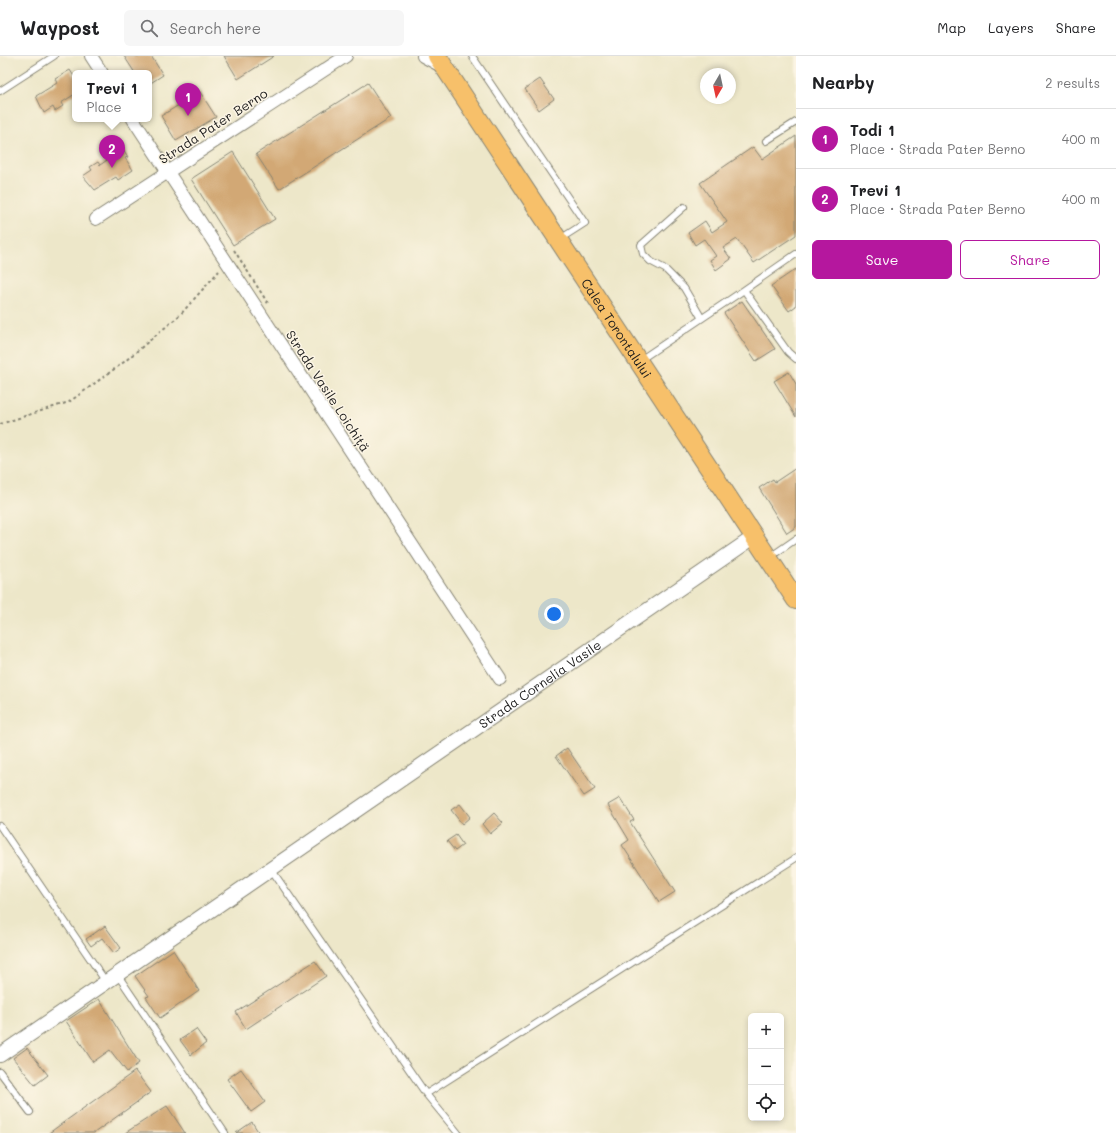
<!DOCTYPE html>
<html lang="en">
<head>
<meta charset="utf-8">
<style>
  body { margin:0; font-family:Mali,sans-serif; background:#f6f6f6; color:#202124 }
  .controls { position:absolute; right:12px; bottom:12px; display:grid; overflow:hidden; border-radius:6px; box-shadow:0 2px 6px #0003 }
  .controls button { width:36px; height:36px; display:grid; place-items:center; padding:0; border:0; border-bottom:1px solid #e0e0e0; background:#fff; color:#202124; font:20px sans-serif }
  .compass { position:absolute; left:700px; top:12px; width:36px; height:36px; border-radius:50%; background:#fff; box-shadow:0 2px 6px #0003; rotate:189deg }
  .you { position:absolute; left:554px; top:558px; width:14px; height:14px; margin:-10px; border:3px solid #fff; border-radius:50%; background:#1a73e8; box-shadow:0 0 0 6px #1a73e833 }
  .badge { display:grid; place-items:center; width:26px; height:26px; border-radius:50%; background:#b5179e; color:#fff; font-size:13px; font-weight:700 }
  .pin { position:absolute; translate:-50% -33px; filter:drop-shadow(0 1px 2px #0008) }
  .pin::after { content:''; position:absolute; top:21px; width:14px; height:12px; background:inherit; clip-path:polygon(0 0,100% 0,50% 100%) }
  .popup { position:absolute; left:72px; top:14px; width:80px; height:52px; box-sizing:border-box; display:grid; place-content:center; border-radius:6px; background:#fff; filter:drop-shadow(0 1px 3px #0005); font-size:13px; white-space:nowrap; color:#757577 }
  .popup b { font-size:15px; color:#202124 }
  .popup::after { content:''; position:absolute; left:50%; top:100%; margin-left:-8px; border:8px solid transparent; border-top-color:#fff }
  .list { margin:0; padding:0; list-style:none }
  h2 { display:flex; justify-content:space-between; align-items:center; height:52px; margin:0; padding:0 16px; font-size:17px }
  h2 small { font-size:13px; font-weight:400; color:#757577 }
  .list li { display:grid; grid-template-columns:26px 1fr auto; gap:12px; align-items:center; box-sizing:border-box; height:60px; padding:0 16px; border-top:1px solid #e0e0e0 }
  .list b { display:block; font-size:15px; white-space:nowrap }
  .list p { margin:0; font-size:13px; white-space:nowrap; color:#757577 }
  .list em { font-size:13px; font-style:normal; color:#757577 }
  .actions { display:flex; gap:8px; padding:12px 16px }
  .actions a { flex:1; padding:9px 0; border:1px solid #b5179e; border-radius:6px; text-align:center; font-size:14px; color:#b5179e }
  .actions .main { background:#b5179e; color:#fff }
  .icon { flex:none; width:22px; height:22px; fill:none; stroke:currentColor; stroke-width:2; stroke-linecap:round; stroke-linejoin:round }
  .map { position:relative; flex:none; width:796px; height:1077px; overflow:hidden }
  header { display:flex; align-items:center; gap:24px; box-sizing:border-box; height:56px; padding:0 20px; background:#fff; border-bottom:1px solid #e0e0e0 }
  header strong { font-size:19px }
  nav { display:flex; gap:22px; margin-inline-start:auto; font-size:14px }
  .search { width:280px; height:36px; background:#f6f6f6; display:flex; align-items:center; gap:10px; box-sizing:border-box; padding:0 14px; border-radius:6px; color:#757577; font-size:15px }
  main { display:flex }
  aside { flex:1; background:#fff }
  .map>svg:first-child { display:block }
  .building { fill:#d2a874 }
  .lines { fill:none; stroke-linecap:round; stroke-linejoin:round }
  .service-casing { stroke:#848272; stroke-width:8 }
  .minor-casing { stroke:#848272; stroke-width:14 }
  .tertiary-casing { stroke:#848272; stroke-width:16 }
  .primary-casing { stroke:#848272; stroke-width:20 }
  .path { stroke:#848272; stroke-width:2; stroke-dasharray:3 3; stroke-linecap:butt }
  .service { stroke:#fff; stroke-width:6 }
  .minor { stroke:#fff; stroke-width:12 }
  .tertiary { stroke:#fff; stroke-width:14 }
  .primary { stroke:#f7c06b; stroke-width:18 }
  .labels { text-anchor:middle; stroke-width:3; stroke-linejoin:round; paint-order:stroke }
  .street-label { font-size:13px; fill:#1c1c1c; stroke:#fcf5e5 }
</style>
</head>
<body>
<header>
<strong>Waypost</strong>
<div class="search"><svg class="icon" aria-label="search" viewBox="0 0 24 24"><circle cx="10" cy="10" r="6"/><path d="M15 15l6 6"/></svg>Search here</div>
<nav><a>Map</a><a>Layers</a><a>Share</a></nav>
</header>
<main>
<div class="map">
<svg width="796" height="1077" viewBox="0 0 796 1077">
  <rect width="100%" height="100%" fill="#fcf5e5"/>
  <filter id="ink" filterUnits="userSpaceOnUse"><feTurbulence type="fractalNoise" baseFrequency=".025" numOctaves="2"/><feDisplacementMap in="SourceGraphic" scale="8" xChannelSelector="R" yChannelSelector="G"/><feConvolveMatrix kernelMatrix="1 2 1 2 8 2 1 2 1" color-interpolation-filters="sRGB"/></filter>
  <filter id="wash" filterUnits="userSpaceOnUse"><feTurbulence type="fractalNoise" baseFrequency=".012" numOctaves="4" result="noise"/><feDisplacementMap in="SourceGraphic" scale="16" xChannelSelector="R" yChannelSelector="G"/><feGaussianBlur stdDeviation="0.9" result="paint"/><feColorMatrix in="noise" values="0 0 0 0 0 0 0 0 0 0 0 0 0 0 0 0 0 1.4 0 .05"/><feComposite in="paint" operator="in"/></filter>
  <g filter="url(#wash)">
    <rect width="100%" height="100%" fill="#ede7c9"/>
    <g id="blocks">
      <path class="building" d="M124 0H151L163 19 149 28V17H135Z
        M224 0H274L238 23Z
        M70 14 75 22V38L61 47 63 50 55 55 53 51 44 57 36 40 57 27 55 23Z
        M540 23 554 43 539 54 525 33Z
        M368 27 391 62 279 133 256 98Z
        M200 36 216 61 176 85 161 60Z
        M796 80V179L754 207 737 183 723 192 731 203 716 214 710 204 716 200 704 183 695 189 688 177 705 165 712 176 727 166 700 127 753 91 762 103Z
        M123 93 128 101 125 102 133 114 118 124 116 121 95 134 83 120 92 114 90 111 98 106 100 109Z
        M233 96 275 163 233 189 191 123Z
        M796 213V250L789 255 771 230Z
        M742 245 775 293 756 305 724 257Z
        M789 316 796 328V361L774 325Z
        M796 412V471L787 477 759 432 773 423 775 426Z
        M567 692 595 733 584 740 556 700Z
        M620 742 634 764 630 766 675 836 659 846 622 789 629 784 608 749Z
        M460 748 470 761 462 768 451 754Z
        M494 757 503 767 490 778 482 768Z
        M456 779 463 789 455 795 447 785Z
        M105 870 121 892 114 897 102 882 91 890 86 883Z
        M173 894 199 935 160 962 146 941 149 940 135 920Z
        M315 905 326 920 246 973 236 956Z
        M99 943 139 1007 127 1016 110 994 93 1006 66 965Z
        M196 973 206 987 191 999 180 984Z
        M27 992 48 1019 35 1029 13 1002Z
        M241 1013 265 1046 251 1056 227 1023Z
        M135 1015 151 1036 94 1077H49Z
        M167 1050 185 1077H125Z
        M252 1066 259 1077H236Z"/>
    </g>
  </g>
  <g filter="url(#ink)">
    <use href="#blocks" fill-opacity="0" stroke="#848272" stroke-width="1"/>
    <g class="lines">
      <defs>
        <path id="service" d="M472 0 585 167 560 183
          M0 35 54 0
          M766 85 796 66
          M684 151 641 189 643 198 650 205 665 213 684 232 701 261
          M744 234 796 198
          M640 304 744 234 788 296 796 303
          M770 501 796 483
          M0 770 106 926
          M271 813 426 1038 458 1077
          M117 918 225 1077
          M0 1016 30 1056
          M426 1038 796 802"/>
        <path id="minor" d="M91 0 102 17
          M423 0 443 11
          M133 63 500 623
          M96 163 346 0"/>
        <g id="tertiary">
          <path id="s1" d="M0 999 754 481"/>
        </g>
        <g id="primary">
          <path id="s2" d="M437 0 796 544"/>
        </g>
      </defs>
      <use href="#service" class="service-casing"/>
      <use href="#minor" class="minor-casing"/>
      <use href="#tertiary" class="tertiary-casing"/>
      <use href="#primary" class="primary-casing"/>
      <path class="path" d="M234 194 269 249
        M0 368 69 346 87 333 124 306 180 259 219 215"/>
      <use href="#service" class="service"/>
      <use href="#minor" class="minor"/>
      <use href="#tertiary" class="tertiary"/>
      <use href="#primary" class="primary"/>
    </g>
  </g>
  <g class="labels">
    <g class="street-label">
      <text transform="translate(213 70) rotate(-33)" y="5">Strada Pater Berno</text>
      <text dy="5" stroke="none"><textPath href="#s2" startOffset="326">Calea Torontalului</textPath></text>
      <text transform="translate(328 335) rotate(57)" y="5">Strada Vasile Loichiță</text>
      <text dy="5" stroke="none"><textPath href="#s1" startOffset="655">Strada Cornelia Vasile</textPath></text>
    </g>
  </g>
</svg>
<div class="controls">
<button>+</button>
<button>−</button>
<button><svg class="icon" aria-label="locate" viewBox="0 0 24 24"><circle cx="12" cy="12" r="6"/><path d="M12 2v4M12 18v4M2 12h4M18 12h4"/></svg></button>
</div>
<svg class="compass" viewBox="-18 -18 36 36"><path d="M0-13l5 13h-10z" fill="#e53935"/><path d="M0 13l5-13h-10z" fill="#757577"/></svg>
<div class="you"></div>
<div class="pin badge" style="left:188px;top:60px">1</div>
<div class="pin badge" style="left:112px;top:112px">2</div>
<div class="popup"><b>Trevi 1</b>Place</div>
</div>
<aside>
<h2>Nearby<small>2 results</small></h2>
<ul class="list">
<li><span class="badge">1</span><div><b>Todi 1</b><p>Place · Strada Pater Berno</p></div><em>400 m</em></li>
<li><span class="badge">2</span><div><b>Trevi 1</b><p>Place · Strada Pater Berno</p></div><em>400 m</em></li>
</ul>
<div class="actions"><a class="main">Save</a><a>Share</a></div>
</aside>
</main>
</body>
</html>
